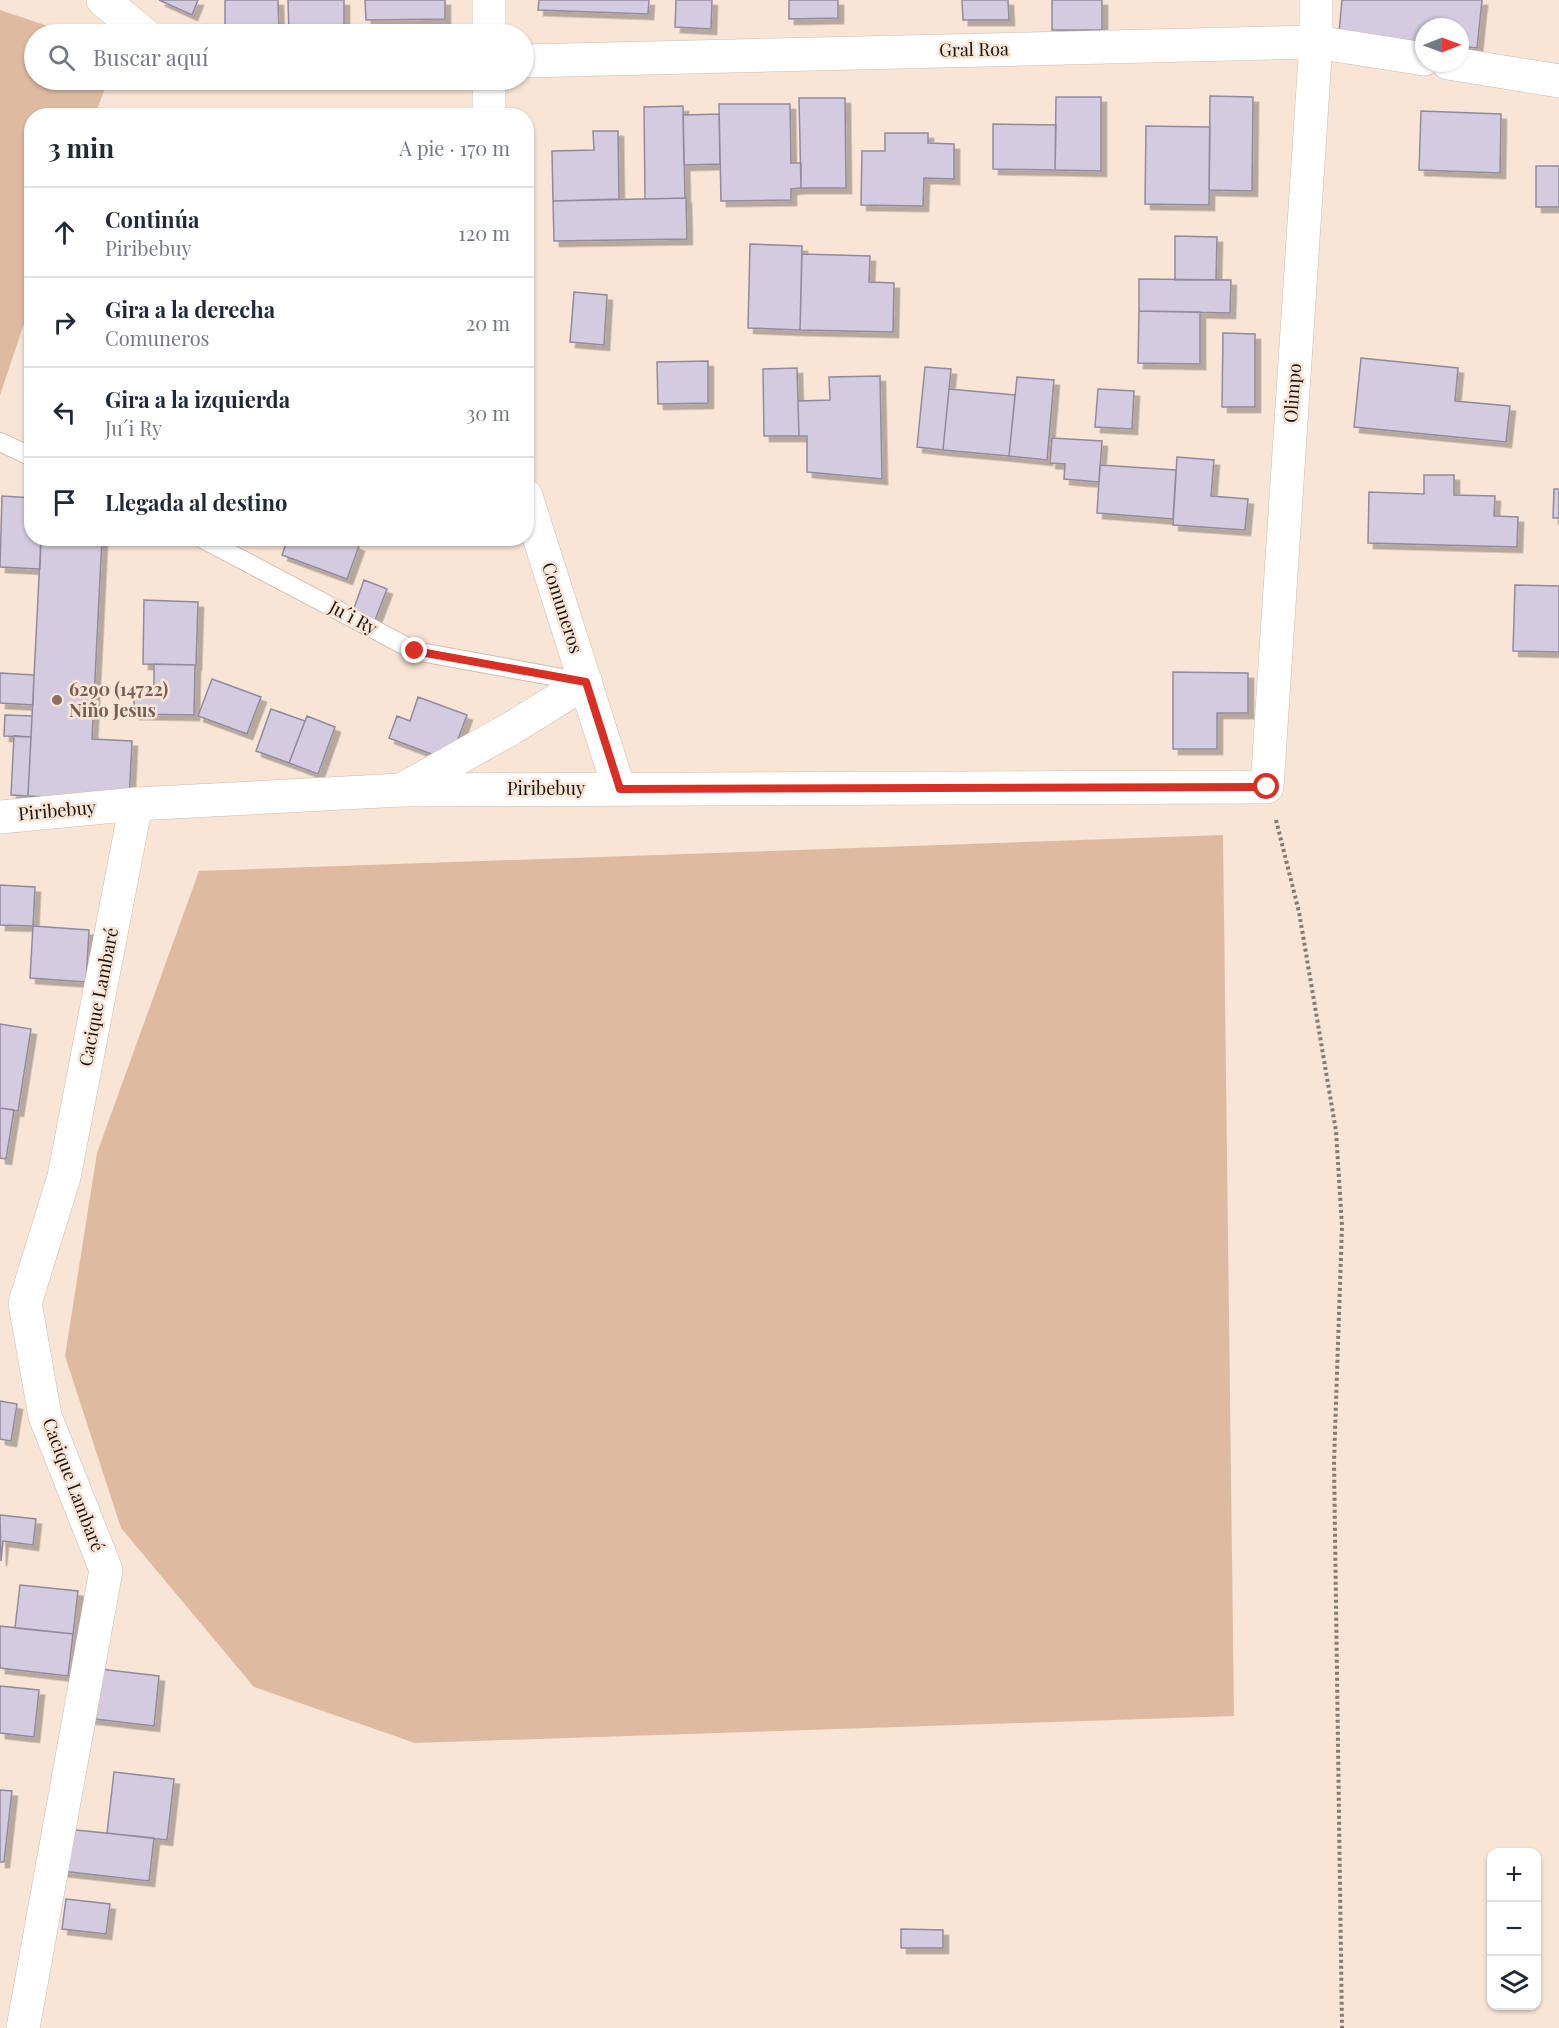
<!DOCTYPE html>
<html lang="es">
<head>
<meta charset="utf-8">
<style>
  body { margin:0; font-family:"Playfair Display",serif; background:#f6f6f7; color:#1f2937 }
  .controls { position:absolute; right:18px; bottom:18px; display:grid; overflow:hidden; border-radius:12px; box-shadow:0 2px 4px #0004 }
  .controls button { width:54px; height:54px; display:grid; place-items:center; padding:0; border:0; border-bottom:2px solid #e0e1e3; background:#fff; color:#1f2937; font:30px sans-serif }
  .compass { position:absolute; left:1415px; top:18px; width:54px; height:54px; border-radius:50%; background:#fff; box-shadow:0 2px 4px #0004; rotate:89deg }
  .stop { position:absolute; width:18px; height:18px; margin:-14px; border:4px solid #d93025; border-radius:50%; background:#fff }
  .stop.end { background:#d93025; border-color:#fff; box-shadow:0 2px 6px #0008 }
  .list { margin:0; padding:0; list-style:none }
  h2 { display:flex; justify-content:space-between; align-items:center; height:78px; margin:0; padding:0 24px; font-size:26px }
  h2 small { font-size:20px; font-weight:400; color:#747a83 }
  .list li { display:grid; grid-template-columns:39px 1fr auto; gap:18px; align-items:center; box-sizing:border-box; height:90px; padding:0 24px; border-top:2px solid #e0e1e3 }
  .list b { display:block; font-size:22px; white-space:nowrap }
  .list p { margin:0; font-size:20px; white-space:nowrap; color:#747a83 }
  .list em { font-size:20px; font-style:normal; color:#747a83 }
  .icon { flex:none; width:33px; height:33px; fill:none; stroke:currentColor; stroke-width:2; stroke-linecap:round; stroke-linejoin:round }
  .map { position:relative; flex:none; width:1559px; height:2028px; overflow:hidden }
  .search { position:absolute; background:#fff; box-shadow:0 2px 4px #0004; left:24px; top:24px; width:510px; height:66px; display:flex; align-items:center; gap:15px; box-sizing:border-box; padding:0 21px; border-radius:33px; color:#747a83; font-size:22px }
  .panel { position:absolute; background:#fff; box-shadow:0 2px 4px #0004; left:24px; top:108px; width:510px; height:438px; border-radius:24px }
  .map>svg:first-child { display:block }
  .green { fill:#debba0 }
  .building { fill:#d3cbe0; stroke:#928b9e; stroke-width:1.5; filter:url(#shadow) }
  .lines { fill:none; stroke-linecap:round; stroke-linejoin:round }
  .lane-casing { stroke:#cfbcae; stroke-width:20 }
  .street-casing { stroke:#cfbcae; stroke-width:34 }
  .path { stroke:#877a70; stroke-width:4; stroke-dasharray:3 3; stroke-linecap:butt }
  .lane { stroke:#fff; stroke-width:18 }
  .street { stroke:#fff; stroke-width:33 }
  .route { stroke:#d93025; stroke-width:8 }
  .education-dot { fill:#8d6e63; stroke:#f8e5d6; stroke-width:2 }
  .labels { text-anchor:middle; stroke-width:5; stroke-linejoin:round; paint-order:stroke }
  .street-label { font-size:18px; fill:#1a130e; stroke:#f8e5d6 }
  .education-label { font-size:18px; font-weight:bold; fill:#785e54; stroke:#f8e5d6; text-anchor:start }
</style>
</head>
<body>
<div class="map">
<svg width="1559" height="2028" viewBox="0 0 1559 2028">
  <defs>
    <filter id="shadow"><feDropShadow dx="5.5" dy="5.5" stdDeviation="0" flood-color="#0004"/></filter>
  </defs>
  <rect width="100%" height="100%" fill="#f8e5d6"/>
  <path class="green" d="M0 10 72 34H34V80H108L95 115 32 116 31 303 0 395Z
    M1223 835 1234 1716 415 1743 254 1687 121 1528 65 1356 97 1153 199 871Z"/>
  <path class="building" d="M159 0H198L192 15Z
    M225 0H278L279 34H225Z
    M288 0H344V34H289Z
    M365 0H445V19L366 20Z
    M539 0H649L648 14 538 10Z
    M676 0H712L711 29 675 27Z
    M789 0H838V18L789 19Z
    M962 0H1008L1009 20H963Z
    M1052 0H1102V30H1052Z
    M1342 0H1482L1477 48 1460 46V27H1424V42L1339 33Z
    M1210 96 1253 97 1252 191 1209 190Z
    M1056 97H1101V171L1055 170Z
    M799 98H845L846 188H801Z
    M719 104H790L791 163H801V188L791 189V200L721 201Z
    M683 106 685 198 645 199 644 107Z
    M1421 111 1501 114 1500 173 1419 170Z
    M358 112H384V116H358Z
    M719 114 720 164 684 165 683 115Z
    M993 124 1056 125 1055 170 993 169Z
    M1146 126 1210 127 1209 205 1145 204Z
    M593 131H618L619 199 553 201 552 151 594 150Z
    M885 133H928V143L954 144V179L924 178 923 206 861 205 862 151H885Z
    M1536 166H1559V207H1536Z
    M686 198 687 239 554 241 553 201Z
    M1175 236 1217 237 1216 280H1175Z
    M750 244 802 246 800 330 748 328Z
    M802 254 870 256 869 282 894 283 893 332 800 330Z
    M1139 279 1231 280 1230 313 1139 311Z
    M574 292 607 295 604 345 570 342Z
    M1139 311 1200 312V364L1138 363Z
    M1223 333 1255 334V407H1222Z
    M1361 358 1458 368 1455 401 1510 406 1506 442 1354 427Z
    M708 361V403L658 404 657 362Z
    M925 367 951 369 943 450 917 447Z
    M797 368 799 436H764L763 369Z
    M880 376 882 479 807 472V436H799L798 401 830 400 829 377Z
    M1017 377 1054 380 1047 460 1009 456Z
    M949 389 1015 395 1009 456 943 450Z
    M1098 389 1134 391 1132 429 1095 427Z
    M1052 438 1102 441 1099 482 1064 479 1065 464 1050 463Z
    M1177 457 1214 460 1211 496 1248 499 1245 530 1173 525Z
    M1100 465 1176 470 1173 519 1097 513Z
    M1424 475H1454V495L1495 496 1494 516 1518 517 1517 547 1368 543 1369 492 1424 494Z
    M1554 489H1559V518H1553Z
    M2 496 32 498V538H41L40 569 0 567Z
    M41 538H102L92 739 132 741 129 802 28 796Z
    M288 538H339L359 546 347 579 282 555Z
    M364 580 387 589 375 620 353 611Z
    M1515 585 1559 586V652L1513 651Z
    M144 600 198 602 196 665 143 664Z
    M154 664 195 665 194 715 134 714V688L154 689Z
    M1173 672 1248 673V713H1217V749H1173Z
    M0 673 34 675 33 705 0 703Z
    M212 679 261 697 247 734 198 716Z
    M418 697 467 715 450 761 389 738 397 716 410 721Z
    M271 709 305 721 289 763 256 751Z
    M5 715 32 716 31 737 4 736Z
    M307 716 335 727 318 774 289 763Z
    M14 736 31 737 28 796 11 795Z
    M0 885 35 887 33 926 0 925Z
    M33 926 89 930 86 982 30 978Z
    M0 1024 31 1029 18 1111 0 1108Z
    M0 1108 14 1110 6 1159 0 1158Z
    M0 1401 17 1404 11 1441 0 1439Z
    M0 1515 36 1519 33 1545 3 1541 1 1561Z
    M20 1585 78 1591 73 1634 15 1628Z
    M0 1626 73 1634 68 1676 0 1668Z
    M91 1668 159 1676 154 1726 86 1718Z
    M0 1686 39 1690 34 1737 0 1733Z
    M114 1772 174 1779 167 1840 107 1833Z
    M0 1790 12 1791 4 1862H0Z
    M66 1829 154 1838 149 1881 61 1871Z
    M66 1899 110 1904 106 1934 62 1929Z
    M901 1929 943 1930V1948H901Z"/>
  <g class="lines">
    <defs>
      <path id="lane" d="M0 442 32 457
        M201 538 415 651 584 682"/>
      <path id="street" d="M103 0 144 34
        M489 0V34
        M524 61 1316 42 1424 59
        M1448 63 1559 81
        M489 116V80
        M526 496 619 789
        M403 789 512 728 586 682
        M0 817 136 804 401 790 1267 787 1316 42V0
        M23 2028 106 1570 45 1416 25 1303 64 1177 136 804"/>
    </defs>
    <use href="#lane" class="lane-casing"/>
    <use href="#street" class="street-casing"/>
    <path class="path" d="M1276 820 1299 912 1336 1131 1342 1226 1334 1462 1342 2028"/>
    <use href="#lane" class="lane"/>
    <use href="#street" class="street"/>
  </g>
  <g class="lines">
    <path class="route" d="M415 651 586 682 620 789 1267 787"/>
  </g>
  <circle class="education-dot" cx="57" cy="700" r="6"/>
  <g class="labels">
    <g class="street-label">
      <text transform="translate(974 50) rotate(-1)" y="6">Gral Roa</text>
      <text transform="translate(1293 393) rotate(-86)" y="6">Olimpo</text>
      <text transform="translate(562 608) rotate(72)" y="6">Comuneros</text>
      <text transform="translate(353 618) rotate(28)" y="6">Ju´i Ry</text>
      <text x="546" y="795">Piribebuy</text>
      <text transform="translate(57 811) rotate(-5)" y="6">Piribebuy</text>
      <text transform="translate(99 997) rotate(-79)" y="6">Cacique Lambaré</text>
      <text transform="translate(73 1485) rotate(69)" y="6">Cacique Lambaré</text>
    </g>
    <g class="education-label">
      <text x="69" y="696">6290 (14722)<tspan x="69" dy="21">Niño Jesus</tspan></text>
    </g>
  </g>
</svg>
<div class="controls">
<button>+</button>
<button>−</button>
<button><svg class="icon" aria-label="layers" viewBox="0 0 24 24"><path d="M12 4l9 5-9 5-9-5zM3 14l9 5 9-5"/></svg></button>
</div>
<svg class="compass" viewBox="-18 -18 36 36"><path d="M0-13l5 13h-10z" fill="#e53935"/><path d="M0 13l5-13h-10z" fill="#747a83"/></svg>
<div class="stop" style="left:1267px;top:787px"></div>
<div class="stop end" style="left:415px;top:651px"></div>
<div class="search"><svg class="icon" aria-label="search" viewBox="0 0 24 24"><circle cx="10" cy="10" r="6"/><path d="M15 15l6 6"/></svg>Buscar aquí</div>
<section class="panel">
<h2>3 min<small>A pie · 170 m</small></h2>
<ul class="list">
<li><svg class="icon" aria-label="ahead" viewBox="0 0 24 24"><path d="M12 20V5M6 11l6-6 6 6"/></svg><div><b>Continúa</b><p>Piribebuy</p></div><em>120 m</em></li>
<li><svg class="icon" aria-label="right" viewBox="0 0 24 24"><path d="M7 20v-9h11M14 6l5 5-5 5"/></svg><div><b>Gira a la derecha</b><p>Comuneros</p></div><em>20 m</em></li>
<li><svg class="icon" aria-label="left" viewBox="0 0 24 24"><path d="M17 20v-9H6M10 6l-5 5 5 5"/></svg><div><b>Gira a la izquierda</b><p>Ju´i Ry</p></div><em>30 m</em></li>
<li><svg class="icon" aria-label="arrive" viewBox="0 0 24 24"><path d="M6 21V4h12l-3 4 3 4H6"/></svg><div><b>Llegada al destino</b></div></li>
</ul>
</section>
</div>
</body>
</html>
